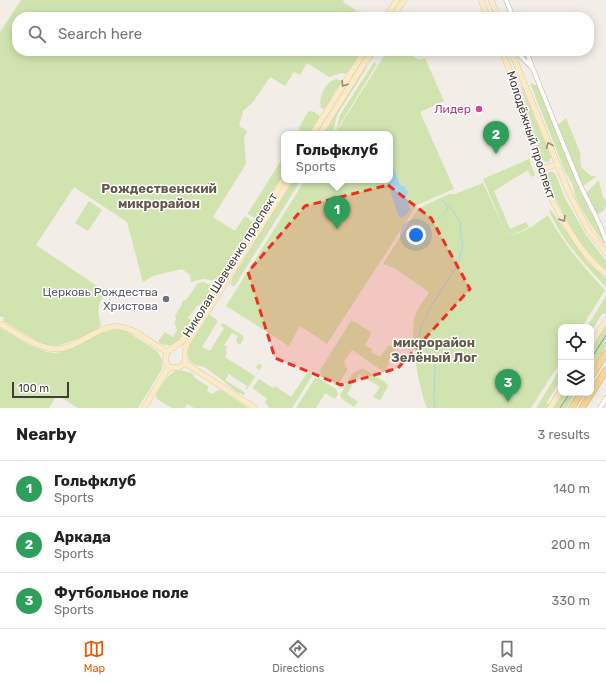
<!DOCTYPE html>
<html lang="en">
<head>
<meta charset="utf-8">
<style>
  body { margin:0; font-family:Rubik,sans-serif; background:#f6f6f6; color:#222 }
  .controls { position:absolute; right:12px; bottom:12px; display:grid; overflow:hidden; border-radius:8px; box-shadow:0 2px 10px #0003 }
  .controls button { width:36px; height:36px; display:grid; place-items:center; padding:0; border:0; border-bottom:1px solid #e0e0e0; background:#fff; color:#222; font:20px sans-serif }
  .scale { position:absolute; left:12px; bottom:10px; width:57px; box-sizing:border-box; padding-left:4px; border:2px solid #443d35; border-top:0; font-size:11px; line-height:14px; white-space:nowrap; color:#443d35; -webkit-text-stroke:3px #fff; paint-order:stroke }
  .you { position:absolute; left:416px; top:235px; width:14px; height:14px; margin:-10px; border:3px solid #fff; border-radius:50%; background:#1a73e8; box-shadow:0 0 0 6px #1a73e833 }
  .badge { display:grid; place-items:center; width:26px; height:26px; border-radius:50%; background:#ea580c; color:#fff; font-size:13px; font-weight:700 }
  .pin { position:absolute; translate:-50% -33px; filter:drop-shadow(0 1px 2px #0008) }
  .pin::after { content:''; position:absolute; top:21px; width:14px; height:12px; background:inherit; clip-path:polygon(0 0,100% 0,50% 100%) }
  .popup { position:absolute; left:281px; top:131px; width:112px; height:52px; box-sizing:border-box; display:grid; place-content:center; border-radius:8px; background:#fff; filter:drop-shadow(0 1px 3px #0005); font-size:13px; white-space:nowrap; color:#767676 }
  .popup b { font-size:15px; color:#222 }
  .popup::after { content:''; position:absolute; left:50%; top:100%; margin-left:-8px; border:8px solid transparent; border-top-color:#fff }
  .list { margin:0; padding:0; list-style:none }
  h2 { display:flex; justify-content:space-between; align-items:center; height:52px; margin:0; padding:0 16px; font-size:17px }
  h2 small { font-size:13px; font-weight:400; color:#767676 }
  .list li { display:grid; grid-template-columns:26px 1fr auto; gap:12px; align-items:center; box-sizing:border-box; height:56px; padding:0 16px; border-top:1px solid #e0e0e0 }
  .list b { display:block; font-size:15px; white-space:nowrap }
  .list p { margin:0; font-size:13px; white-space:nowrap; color:#767676 }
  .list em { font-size:13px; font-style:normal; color:#767676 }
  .icon { flex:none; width:22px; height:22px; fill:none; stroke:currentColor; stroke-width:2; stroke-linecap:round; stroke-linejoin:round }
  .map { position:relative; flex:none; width:606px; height:408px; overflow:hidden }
  .search { position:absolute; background:#fff; box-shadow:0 2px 10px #0003; left:12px; right:12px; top:12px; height:44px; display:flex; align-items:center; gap:10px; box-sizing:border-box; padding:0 14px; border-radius:16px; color:#767676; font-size:15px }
  .sheet { height:220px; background:#fff }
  nav { display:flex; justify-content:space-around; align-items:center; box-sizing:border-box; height:56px; border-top:1px solid #e0e0e0; background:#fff; font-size:11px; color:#767676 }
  nav a { display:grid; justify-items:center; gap:2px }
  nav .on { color:#ea580c }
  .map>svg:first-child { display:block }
  .green { fill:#d1e4b0 }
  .water { fill:#a5d4ec }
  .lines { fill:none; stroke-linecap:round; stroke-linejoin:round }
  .stream { stroke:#a5d4ec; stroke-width:1 }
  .street-casing { stroke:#bdb4a9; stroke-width:5 }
  .secondary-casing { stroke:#cfbc97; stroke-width:6 }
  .primary-casing { stroke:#dcb169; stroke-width:7 }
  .street { stroke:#fff; stroke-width:4 }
  .secondary { stroke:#fbeac6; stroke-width:5.5 }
  .primary { stroke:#f8d698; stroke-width:6 }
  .tram { stroke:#959595; stroke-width:1 }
  .oneway { stroke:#968b76 }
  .marked { fill:#ee3021; fill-opacity:0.2; stroke:#ee3021; stroke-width:3; stroke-dasharray:8 5; stroke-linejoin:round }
  .hotel-dot { fill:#d1479c; stroke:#fff; stroke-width:1.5 }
  .worship-dot { fill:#6b7280; stroke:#fff; stroke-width:1.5 }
  .labels { text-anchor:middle; stroke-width:3; stroke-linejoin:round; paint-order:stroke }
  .hotel-label { font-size:12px; fill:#b23c85; stroke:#fff; text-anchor:end }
  .street-label { font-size:12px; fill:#443d35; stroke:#fff }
  .worship-label { font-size:12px; fill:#5b616d; stroke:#fff; text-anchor:end }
  .neighbourhood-label { font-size:13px; font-weight:bold; fill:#665a4d; stroke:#fff }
</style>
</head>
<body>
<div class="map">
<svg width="606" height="408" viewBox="0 0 606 408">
  <rect width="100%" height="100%" fill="#f2ede6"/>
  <path class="green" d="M21 0H344L343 2 366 17H312L307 14 305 17H17V51H359L360 53 354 65 346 74 342 73 329 77 307 63 300 75 294 72 285 86 270 77 253 102 243 111 239 126 246 130 247 133 244 137 246 164 213 217 235 231 245 216 252 221 253 223 218 279C213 282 211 280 205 279 201 279 195 281 191 282L190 275 182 269 153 276 143 282 127 222 74 187 36 245 106 292C97 305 97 309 101 325L97 330 75 340 57 346 42 344 3 321 4 318 0 316V32Z
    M375 51H377L337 115 334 128 330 134H322L364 69 368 65Z
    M387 51H405L419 60 425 58 444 101 420 112 454 189 417 205 327 344 300 326 289 346 226 306 305 180H390V134H335Z
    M374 62 377 64 334 134H333L337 127 340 115Z
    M336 79 342 81 340 86 335 91 327 108 324 109 321 108C318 97 325 82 336 79Z
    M530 83 538 86 581 193 599 227 606 246C595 231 584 215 576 198 574 193 574 188 572 183 569 178 566 174 564 169Z
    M521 87H522L551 157 549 162H545L543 159Z
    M312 111 319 115V118L310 134H298L299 132V127L308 112Z
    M566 118 580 152 581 167 591 176H597L583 186 558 125Z
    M284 156V175L258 216 255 218 248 214V213Z
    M529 159 535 175 531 177 528 170 494 191 510 229 526 222 529 227C521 231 514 237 506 232L483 179Z
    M552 171 556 175 565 198 586 235 606 261V270C582 251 557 207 548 178V173Z
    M293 180H301L234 287 230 284 233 277Z
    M599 180 603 198 606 200C606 208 605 212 597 214L586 193Z
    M483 183 506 232C515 241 540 221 548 215 563 243 583 267 605 290L582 327H561V361L531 408H427C419 390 408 331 416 313 419 306 425 299 429 292L394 268 383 264 417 210 421 207 449 194H455Z
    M89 201 102 210 88 231 75 223Z
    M551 210 587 261 606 279V287C584 264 562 240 549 211Z
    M204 282 210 285 212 289 206 298 199 306H197L188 318 191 320C185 333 176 352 159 343V340L165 332 173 337 177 330 174 322 176 320 175 316 182 304V301L186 300 198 283Z
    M606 296V314H602L591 332V327H587Z
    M208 315H210L218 321 202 347 210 351 224 328 220 325 223 323 242 335 244 338 240 345 236 342 237 341 236 340 238 336 232 333 224 345 227 347 225 351 227 353 225 357 255 376 259 370 256 367 259 363 262 366 247 389H245L247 386 229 374 225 380 244 392 245 394 244 395C232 391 225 381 214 374 211 372 208 369 204 367 200 366 196 366 192 363 178 352 201 326 208 315Z
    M351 321 355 322 370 331 371 334 365 345 372 349 371 352 380 357 389 345 396 349 388 361 389 364 384 372 352 350 344 362 346 364 345 367 348 369 340 382 341 385 338 386 321 376 320 370Z
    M606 324V346L591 370V348Z
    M0 328C16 336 34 350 53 353 56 353 59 352 62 352 82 347 106 323 127 332 134 335 141 341 148 345 158 351 164 357 162 369L138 408H78L57 395 49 408H0Z
    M561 368V386H557L547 402 549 406 548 408H536Z
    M360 369H364L385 382 388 386 381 399 379 400 373 397 380 387 359 374 347 394 358 402 354 407 342 399 340 395 352 374Z
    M179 370 192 373 195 378 209 387 207 391 213 394 216 391 221 390 248 408H194L187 404 185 408H172L157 399 156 395C162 385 167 373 179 370Z
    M310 372 312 376 292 408H269L265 402 267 399 254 389 253 390V387L259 379 273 388 275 386 291 397 307 373Z
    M315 378H318L336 389 338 394 335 399 325 393 316 408H296Z
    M562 393H575L567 408H553Z"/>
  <path class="water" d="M390 161 395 172 400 185 404 186 408 192 406 197 410 210 407 214 401 218 398 215 387 181V180H390Z"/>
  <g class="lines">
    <path class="stream" d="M438 219 446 211 447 208
      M435 408 434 401 435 363 429 356 419 334 422 324 426 318 427 313 458 264 463 245 461 237 460 222 454 212 442 200"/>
    <defs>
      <path id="street" d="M506 0 513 17
        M516 51 532 68
        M526 51C543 94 560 137 578 180 587 201 599 219 606 241
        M600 408 606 398"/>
      <path id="secondary" d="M481 0 488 17
        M491 0 498 17
        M386 17 397 0
        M393 17 404 0
        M502 51 522 103 553 202C567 227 583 257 606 274
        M511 51 570 195 589 231 606 253
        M312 134 365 51
        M320 134 372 51
        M542 169 557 164
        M284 179 182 341 167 352 165 361 169 367 178 368 185 363V349L187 344 290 180
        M0 324C15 332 40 350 58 349 79 348 100 323 121 327 138 330 152 344 167 352
        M591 344 606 320
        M185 363 255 408
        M144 408 169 367
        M550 408 561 391"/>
      <path id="primary" d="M591 377 606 353
        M572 408 581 393
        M582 408 606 370"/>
    </defs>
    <use href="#street" class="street-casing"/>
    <use href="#secondary" class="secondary-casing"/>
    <use href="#primary" class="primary-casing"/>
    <use href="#street" class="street"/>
    <use href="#secondary" class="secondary"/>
    <use href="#primary" class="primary"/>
    <path class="tram" d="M591 359 606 335
      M560 408 570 393"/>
  </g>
  <defs><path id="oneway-chevron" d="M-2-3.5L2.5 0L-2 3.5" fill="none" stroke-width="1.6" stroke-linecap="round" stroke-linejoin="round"/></defs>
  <g class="oneway">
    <use href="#oneway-chevron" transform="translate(344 84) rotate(122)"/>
    <use href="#oneway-chevron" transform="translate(549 145) rotate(-112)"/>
    <use href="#oneway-chevron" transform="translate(563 219) rotate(58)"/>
  </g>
  <path class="marked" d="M388 185 431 218 470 289 398 368 341 385 275 358 248 272 305 206Z"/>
  <circle class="hotel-dot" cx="479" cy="109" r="4"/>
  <circle class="worship-dot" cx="166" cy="299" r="4"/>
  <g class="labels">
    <g class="hotel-label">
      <text x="471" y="113">Лидер</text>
    </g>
    <g class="street-label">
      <text transform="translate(531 135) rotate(72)" y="4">Молодёжный проспект</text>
      <text transform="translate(230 265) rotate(-58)" y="4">Николая Шевченко проспект</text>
    </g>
    <g class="worship-label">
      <text x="158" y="296">Церковь Рождества<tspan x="158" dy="14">Христова</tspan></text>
    </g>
    <g class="neighbourhood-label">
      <text x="159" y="193">Рождественский<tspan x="159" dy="15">микрорайон</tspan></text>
      <text x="434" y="347">микрорайон<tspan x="434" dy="15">Зелёный Лог</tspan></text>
    </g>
  </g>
</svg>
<div class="controls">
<button><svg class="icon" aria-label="locate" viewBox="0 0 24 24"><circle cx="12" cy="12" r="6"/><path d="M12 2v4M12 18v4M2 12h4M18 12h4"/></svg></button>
<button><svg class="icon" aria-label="layers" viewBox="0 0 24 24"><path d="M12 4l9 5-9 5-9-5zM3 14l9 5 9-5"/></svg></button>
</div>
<div class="scale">100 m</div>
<div class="you"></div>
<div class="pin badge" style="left:337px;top:229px;background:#2e9e5b">1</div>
<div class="popup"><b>Гольфклуб</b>Sports</div>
<div class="pin badge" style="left:496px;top:154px;background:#2e9e5b">2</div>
<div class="pin badge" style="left:508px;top:402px;background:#2e9e5b">3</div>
<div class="search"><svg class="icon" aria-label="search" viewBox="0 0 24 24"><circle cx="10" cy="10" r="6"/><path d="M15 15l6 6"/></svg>Search here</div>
</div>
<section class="sheet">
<h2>Nearby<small>3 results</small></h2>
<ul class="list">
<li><span class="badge" style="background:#2e9e5b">1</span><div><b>Гольфклуб</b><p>Sports</p></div><em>140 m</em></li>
<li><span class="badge" style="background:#2e9e5b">2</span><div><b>Аркада</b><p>Sports</p></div><em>200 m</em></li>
<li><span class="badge" style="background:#2e9e5b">3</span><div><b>Футбольное поле</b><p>Sports</p></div><em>330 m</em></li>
</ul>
</section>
<nav>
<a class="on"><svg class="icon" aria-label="map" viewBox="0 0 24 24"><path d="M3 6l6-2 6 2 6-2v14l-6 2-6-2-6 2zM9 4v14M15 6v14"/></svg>Map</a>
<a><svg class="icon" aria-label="directions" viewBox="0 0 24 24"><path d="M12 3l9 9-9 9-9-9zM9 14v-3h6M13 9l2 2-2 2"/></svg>Directions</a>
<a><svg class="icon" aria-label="saved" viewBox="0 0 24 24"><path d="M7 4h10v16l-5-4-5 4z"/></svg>Saved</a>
</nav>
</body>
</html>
